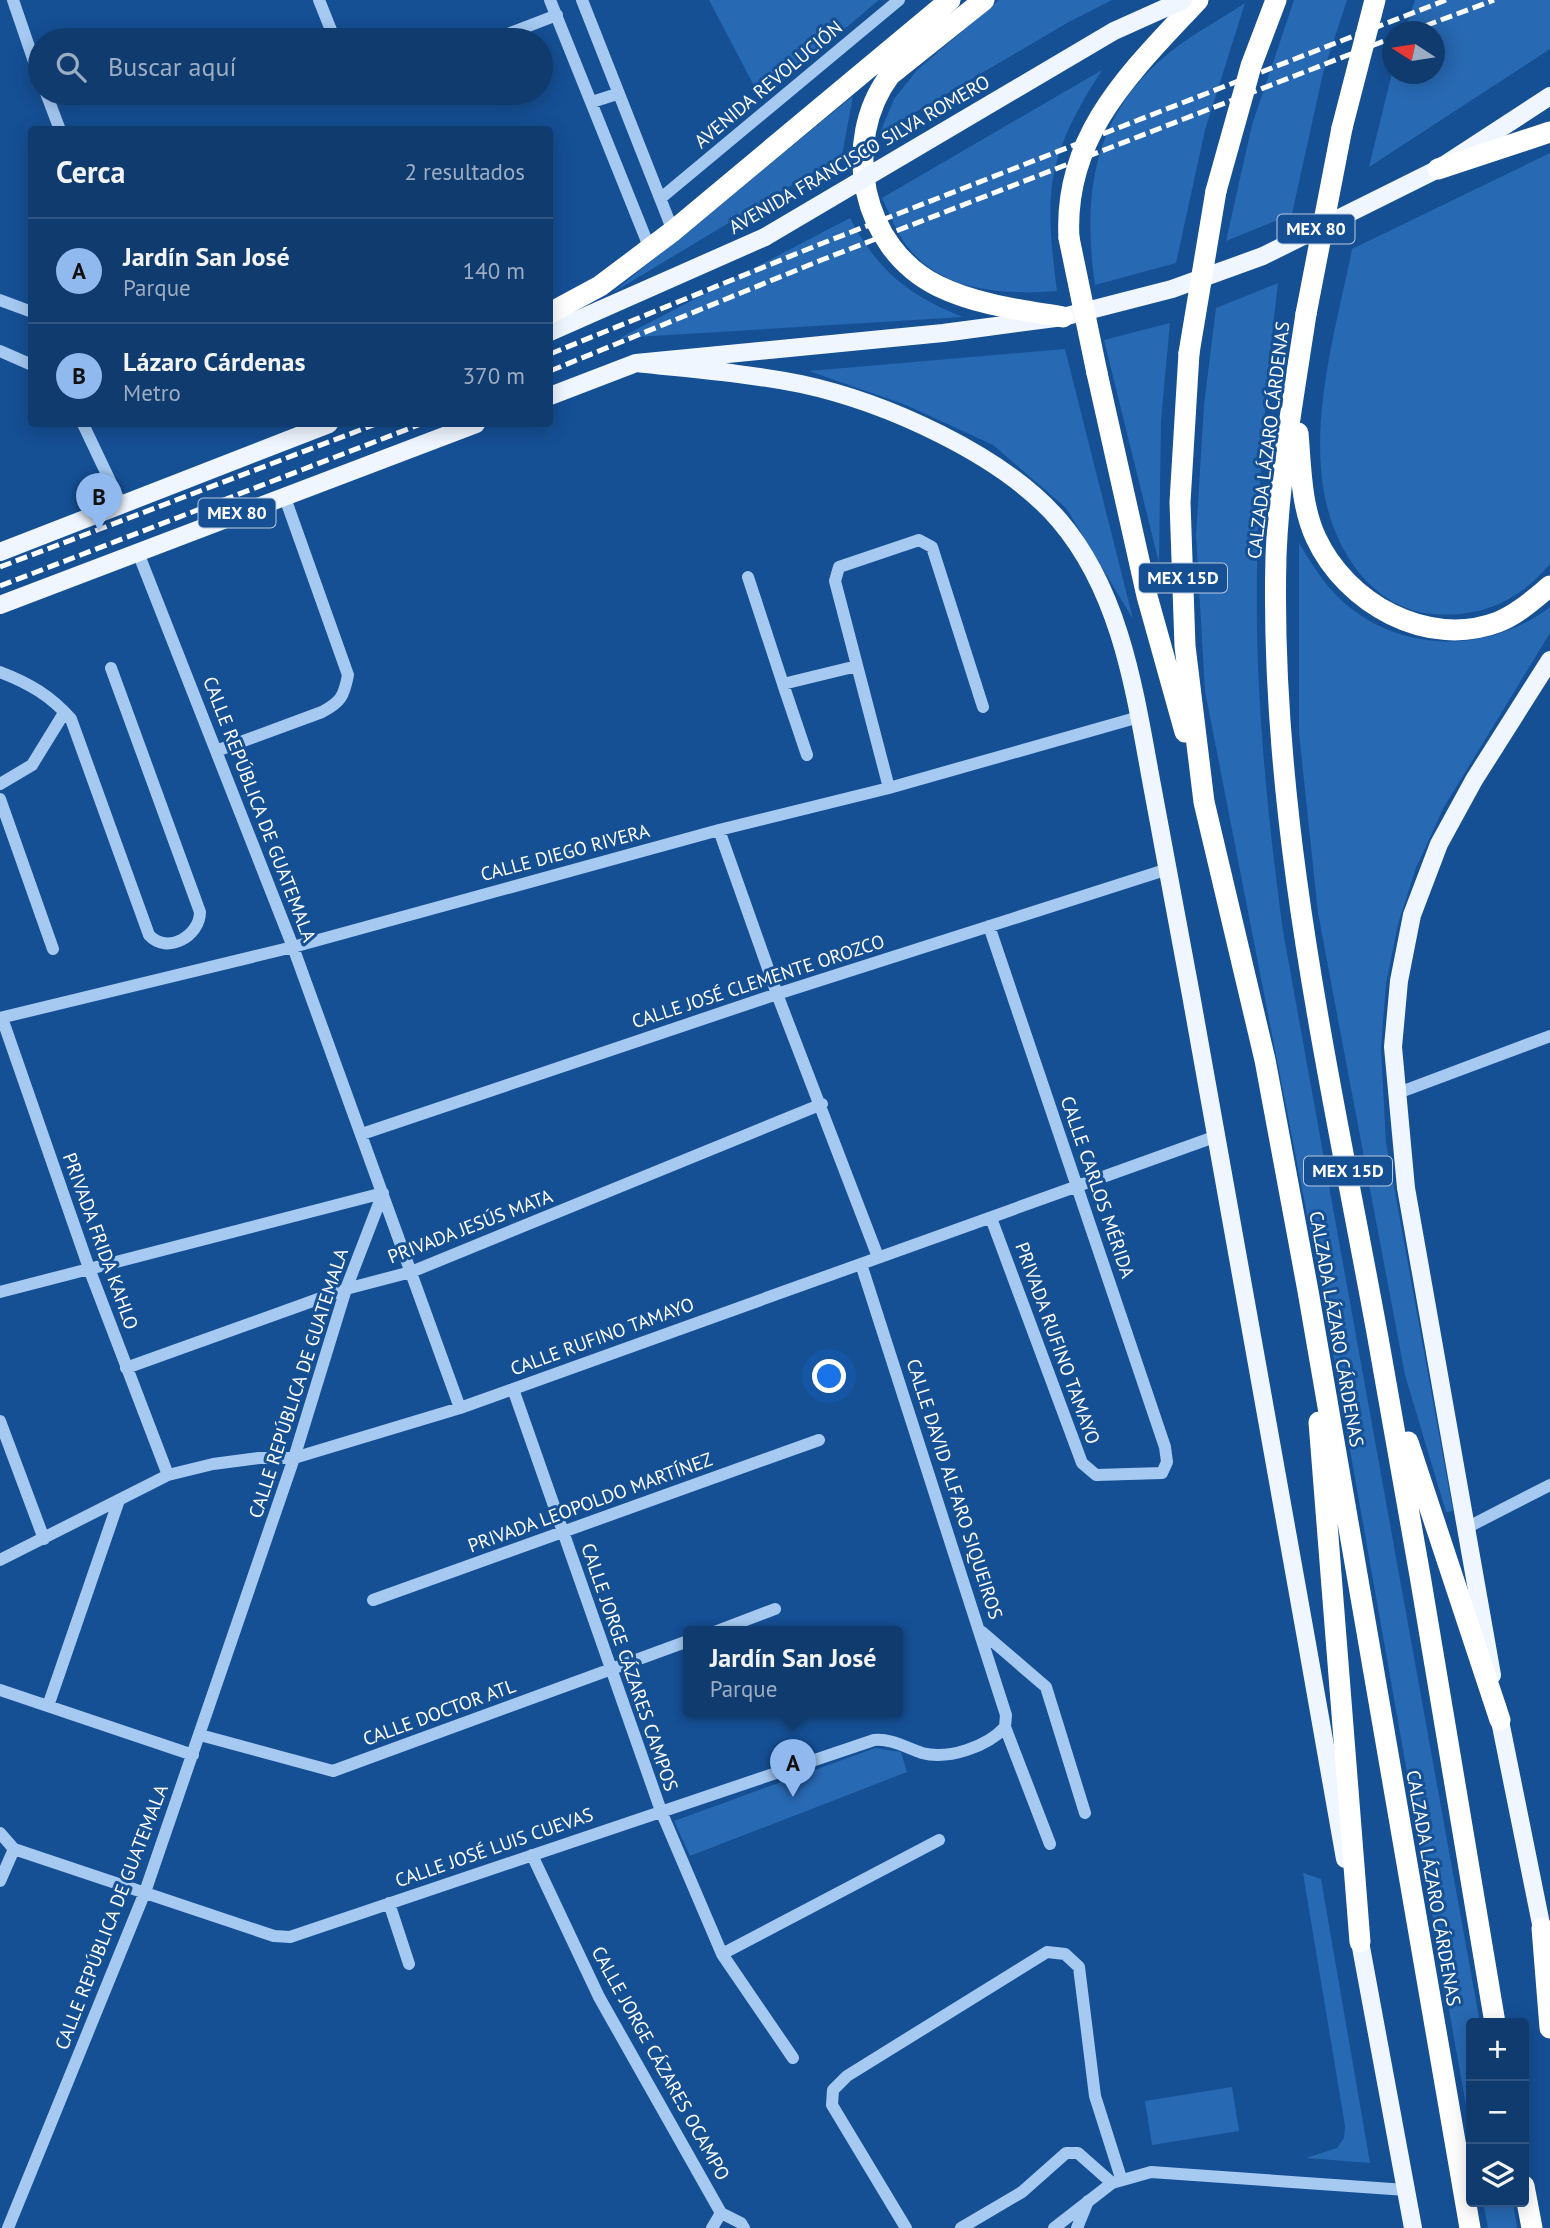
<!DOCTYPE html>
<html lang="es">
<head>
<meta charset="utf-8">
<style>
  body { margin:0; font-family:"PT Sans",sans-serif; background:#194274; color:#f1f3f6 }
  .controls { position:absolute; right:21px; bottom:21px; display:grid; overflow:hidden; border-radius:7px; box-shadow:0 4px 18px #0003 }
  .controls button { width:63px; height:63px; display:grid; place-items:center; padding:0; border:0; border-bottom:2px solid #305582; background:#103b6f; color:#f1f3f6; font:35px sans-serif }
  .compass { position:absolute; left:1382px; top:21px; width:63px; height:63px; border-radius:50%; background:#103b6f; box-shadow:0 4px 18px #0003; rotate:282deg }
  .you { position:absolute; left:830px; top:1377px; width:24px; height:24px; margin:-18px; border:5px solid #fff; border-radius:50%; background:#1a73e8; box-shadow:0 0 0 10px #1a73e833 }
  .badge { display:grid; place-items:center; width:46px; height:46px; border-radius:50%; background:#90b9f0; color:#111; font-size:23px; font-weight:700 }
  .pin { position:absolute; translate:-50% -58px; filter:drop-shadow(0 2px 4px #0008) }
  .pin::after { content:''; position:absolute; top:37px; width:24px; height:21px; background:inherit; clip-path:polygon(0 0,100% 0,50% 100%) }
  .popup { position:absolute; left:683px; top:1626px; width:220px; height:91px; box-sizing:border-box; display:grid; place-content:center; border-radius:7px; background:#103b6f; filter:drop-shadow(0 2px 5px #0005); font-size:23px; white-space:nowrap; color:#9cadc3 }
  .popup b { font-size:26px; color:#f1f3f6 }
  .popup::after { content:''; position:absolute; left:50%; top:100%; margin-left:-14px; border:14px solid transparent; border-top-color:#103b6f }
  .list { margin:0; padding:0; list-style:none }
  h2 { display:flex; justify-content:space-between; align-items:center; height:91px; margin:0; padding:0 28px; font-size:30px }
  h2 small { font-size:23px; font-weight:400; color:#9cadc3 }
  .list li { display:grid; grid-template-columns:46px 1fr auto; gap:21px; align-items:center; box-sizing:border-box; height:105px; padding:0 28px; border-top:2px solid #305582 }
  .list b { display:block; font-size:26px; white-space:nowrap }
  .list p { margin:0; font-size:23px; white-space:nowrap; color:#9cadc3 }
  .list em { font-size:23px; font-style:normal; color:#9cadc3 }
  .icon { flex:none; width:38px; height:38px; fill:none; stroke:currentColor; stroke-width:2; stroke-linecap:round; stroke-linejoin:round }
  .map { position:relative; flex:none; width:1550px; height:2228px; overflow:hidden }
  .search { position:absolute; background:#103b6f; box-shadow:0 4px 18px #0003; left:28px; top:28px; width:525px; height:77px; display:flex; align-items:center; gap:18px; box-sizing:border-box; padding:0 24px; border-radius:38px; color:#9cadc3; font-size:26px }
  .panel { position:absolute; background:#103b6f; box-shadow:0 4px 18px #0003; left:28px; top:126px; width:525px; height:301px; border-radius:7px }
  .map>svg:first-child { display:block }
  .green { fill:#2869b3 }
  .lines { fill:none; stroke-linecap:round; stroke-linejoin:round }
  .minor { stroke:#a5c9f1; stroke-width:12 }
  .major { stroke:#eff6ff; stroke-width:18 }
  .highway { stroke:#fff; stroke-width:21 }
  .rail { stroke:#fff; stroke-width:5; stroke-dasharray:12 5; stroke-linecap:butt }
  .major-bridge { stroke:#eff6ff; stroke-width:18 }
  .highway-bridge { stroke:#fff; stroke-width:21 }
  .labels { text-anchor:middle; stroke-width:6; stroke-linejoin:round; paint-order:stroke }
  .shield { fill:#154f94; stroke:#b9cadf; stroke-width:2 }
  .shield-label { font-size:18px; font-weight:bold; fill:#fff }
  .street-label { font-size:19px; fill:#fff; stroke:#154f94 }
</style>
</head>
<body>
<div class="map">
<svg width="1550" height="2228" viewBox="0 0 1550 2228">
  <rect width="100%" height="100%" fill="#154f94"/>
  <path class="green" d="M709 0H879L761 99Z
    M999 0H1112L1067 23 880 133 894 99 917 70Z
    M1294 0H1347L1323 73 1292 214 1226 241 1252 125Z
    M1415 0H1550V49L1369 167 1392 73 1434 74V32L1405 31Z
    M1245 3 1205 130 1176 263 1095 285C1082 194 1093 114 1169 53 1192 34 1220 20 1245 3Z
    M1102 70C1046 157 1044 191 1057 291 1003 295 939 292 904 242 895 229 889 212 882 198Z
    M853 96 842 155 612 293Z
    M1550 153V564C1519 601 1481 618 1433 614 1403 612 1374 593 1357 570 1289 479 1332 351 1352 249Z
    M850 218C878 271 908 295 963 317L620 338Z
    M1278 283C1262 417 1252 553 1259 687 1263 769 1272 850 1283 931L1480 2023H1471V2134L1321 1286 1205 691 1196 536 1204 405 1216 308Z
    M1170 323 1161 420 1159 563 1104 340Z
    M1065 349 1133 619 1066 508 993 445 906 405 809 371Z
    M1299 543C1311 563 1324 584 1341 600 1400 654 1488 654 1550 607V633L1444 807 1416 868 1398 924 1386 984 1381 1048 1386 1143 1453 1511 1446 1512 1405 1375 1318 913 1299 733Z
    M875 1748 901 1752 907 1772 690 1856 674 1821Z
    M1303 1873 1321 1879 1370 2163 1306 2158 1337 2148 1344 2138 1345 2126Z
    M1232 2087 1239 2131 1152 2145 1145 2101Z
    M1483 2202H1513L1517 2228H1488Z"/>
  <g class="lines">
    <path class="minor" d="M13 0 40 79
      M319 0 335 40
      M550 0 650 249
      M582 0 673 231
      M492 40 557 15
      M46 93 60 130
      M592 102 617 94
      M661 198 899 0
      M0 300 32 312
      M0 351 32 365
      M83 424 121 504
      M137 550 293 947 460 1408
      M748 577 783 684 857 666
      M0 672C29 683 51 696 71 719L149 935C167 955 200 936 200 912L111 668
      M783 684 807 755
      M216 751 322 712C341 702 344 696 348 675L284 495
      M0 784 32 765 64 713
      M889 788 835 581 839 567 919 540 932 547 983 707
      M0 799 53 949
      M719 830 777 994 878 1257
      M989 926 1165 1447 1167 1462 1162 1473 1096 1475 1082 1463 991 1218
      M0 1018 293 947 719 830 889 788 1139 717
      M2 1018 90 1271 168 1475
      M1398 1093 1550 1036
      M362 1134 777 994 1168 869
      M861 1264 1006 1715 1005 1727 1050 1844
      M0 1292 383 1193
      M126 1368 346 1289 411 1272 822 1104
      M513 1389 661 1811 722 1954 793 2058
      M0 1421 44 1539
      M1468 1527 1550 1485
      M0 1560 168 1475 213 1464 259 1458H294L460 1408 1217 1136
      M373 1600 819 1440
      M717 1631 775 1609
      M982 1632 1046 1687 1085 1813
      M0 1690 193 1755
      M48 1706 119 1500
      M200 1735 333 1771 688 1641
      M0 1833 14 1849 274 1936 290 1937 874 1740C890 1738 907 1748 922 1753 948 1760 987 1747 1005 1727
      M532 1855 599 1997 721 2213
      M0 1881 14 1849
      M389 1903 409 1964
      M722 1954 939 1840
      M721 2213 741 2223 744 2228
      M8 2228 145 1892 294 1458 346 1289 383 1193
      M712 2228 721 2213
      M906 2228 832 2105 833 2090 847 2076 1047 1952 1065 1954 1079 1967 1095 2096 1121 2178
      M961 2228 1022 2192 1066 2153H1078L1112 2183
      M1054 2228 1112 2183 1151 2172 1406 2190
      M1077 2228 1088 2201"/>
    <path class="major" d="M550 332 765 237
      M636 363C691 369 746 373 801 384 885 402 1002 454 1059 520 1124 596 1136 701 1154 796 1166 862 1179 929 1191 995 1244 1283 1294 1571 1345 1859
      M550 396 636 363 943 333 1063 317 1172 289 1263 256 1438 169 1550 96
      M0 552 329 424
      M0 605 476 424
      M1492 1675 1406 1188 1393 1047 1399 981 1412 915 1439 844 1474 780 1550 660
      M1497 1706 1544 1939
      M1358 1931 1413 2228"/>
    <path class="highway" d="M984 0 890 75C840 142 861 248 938 286 977 305 1021 310 1063 317
      M1342 128 1375 0
      M1438 169 1550 132
      M1216 191 1251 66 1276 0
      M1069 238C1063 134 1133 70 1198 0
      M550 313 600 286 673 231 950 0
      M1306 314C1294 394 1279 475 1276 556 1269 820 1331 1080 1378 1338 1419 1566 1458 1794 1495 2023
      M1189 353 1180 502 1185 646 1204 802 1265 1060 1308 1291 1470 2228
      M1097 373 1147 596 1185 732
      M1298 433C1301 468 1301 506 1316 538 1346 603 1427 649 1498 622 1518 614 1534 599 1550 586
      M1319 1422 1360 1942
      M1408 1442 1500 1720
      M1542 1928 1550 2028
      M1524 2186 1532 2228"/>
    <path class="rail" d="M1409 32 1494 0
      M550 354 818 245 1446 0
      M550 371 819 261 1392 38
      M0 567 376 424
      M0 586 421 424"/>
    <path class="major-bridge" d="M765 237 1114 31 1183 0"/>
    <path class="highway-bridge" d="M1069 238 1097 373
      M1306 314 1342 128
      M1189 353 1216 191"/>
  </g>
  <g class="labels">
    <g class="shield">
      <rect x="1277.5" y="214.5" width="77" height="29" rx="5"/>
      <rect x="198.5" y="498.5" width="77" height="29" rx="5"/>
      <rect x="1139" y="563.5" width="88" height="29" rx="5"/>
      <rect x="1304" y="1156.5" width="88" height="29" rx="5"/>
    </g>
    <g class="shield-label">
      <text x="1316" y="235">MEX 80</text>
      <text x="237" y="519">MEX 80</text>
      <text x="1183" y="584">MEX 15D</text>
      <text x="1348" y="1177">MEX 15D</text>
    </g>
    <g class="street-label">
      <text transform="translate(768 84) rotate(-40)" y="7">AVENIDA REVOLUCIÓN</text>
      <text transform="translate(859 154) rotate(-30)" y="7">AVENIDA FRANCISCO SILVA ROMERO</text>
      <text transform="translate(1268 440) rotate(-83)" y="7">CALZADA LÁZARO CÁRDENAS</text>
      <text transform="translate(260 809) rotate(69)" y="7">CALLE REPÚBLICA DE GUATEMALA</text>
      <text transform="translate(565 852) rotate(-15)" y="7">CALLE DIEGO RIVERA</text>
      <text transform="translate(758 981) rotate(-18)" y="7">CALLE JOSÉ CLEMENTE OROZCO</text>
      <text transform="translate(1098 1187) rotate(71)" y="7">CALLE CARLOS MÉRIDA</text>
      <text transform="translate(470 1226) rotate(-21)" y="7">PRIVADA JESÚS MATA</text>
      <text transform="translate(101 1241) rotate(70)" y="7">PRIVADA FRIDA KAHLO</text>
      <text transform="translate(1337 1329) rotate(80)" y="7">CALZADA LÁZARO CÁRDENAS</text>
      <text transform="translate(602 1336) rotate(-20)" y="7">CALLE RUFINO TAMAYO</text>
      <text transform="translate(1058 1343) rotate(70)" y="7">PRIVADA RUFINO TAMAYO</text>
      <text transform="translate(298 1383) rotate(-72)" y="7">CALLE REPÚBLICA DE GUATEMALA</text>
      <text transform="translate(955 1489) rotate(72)" y="7">CALLE DAVID ALFARO SIQUEIROS</text>
      <text transform="translate(590 1502) rotate(-20)" y="7">PRIVADA LEOPOLDO MARTÍNEZ</text>
      <text transform="translate(630 1667) rotate(71)" y="7">CALLE JORGE CÁZARES CAMPOS</text>
      <text transform="translate(439 1712) rotate(-20)" y="7">CALLE DOCTOR ATL</text>
      <text transform="translate(494 1847) rotate(-19)" y="7">CALLE JOSÉ LUIS CUEVAS</text>
      <text transform="translate(1434 1888) rotate(80)" y="7">CALZADA LÁZARO CÁRDENAS</text>
      <text transform="translate(111 1917) rotate(-69)" y="7">CALLE REPÚBLICA DE GUATEMALA</text>
      <text transform="translate(661 2063) rotate(61)" y="7">CALLE JORGE CÁZARES OCAMPO</text>
    </g>
  </g>
</svg>
<div class="controls">
<button>+</button>
<button>−</button>
<button><svg class="icon" aria-label="layers" viewBox="0 0 24 24"><path d="M12 4l9 5-9 5-9-5zM3 14l9 5 9-5"/></svg></button>
</div>
<svg class="compass" viewBox="-18 -18 36 36"><path d="M0-13l5 13h-10z" fill="#e53935"/><path d="M0 13l5-13h-10z" fill="#9cadc3"/></svg>
<div class="you"></div>
<div class="pin badge" style="left:793px;top:1797px">A</div>
<div class="popup"><b>Jardín San José</b>Parque</div>
<div class="pin badge" style="left:99px;top:531px">B</div>
<div class="search"><svg class="icon" aria-label="search" viewBox="0 0 24 24"><circle cx="10" cy="10" r="6"/><path d="M15 15l6 6"/></svg>Buscar aquí</div>
<section class="panel">
<h2>Cerca<small>2 resultados</small></h2>
<ul class="list">
<li><span class="badge">A</span><div><b>Jardín San José</b><p>Parque</p></div><em>140 m</em></li>
<li><span class="badge">B</span><div><b>Lázaro Cárdenas</b><p>Metro</p></div><em>370 m</em></li>
</ul>
</section>
</div>
</body>
</html>
